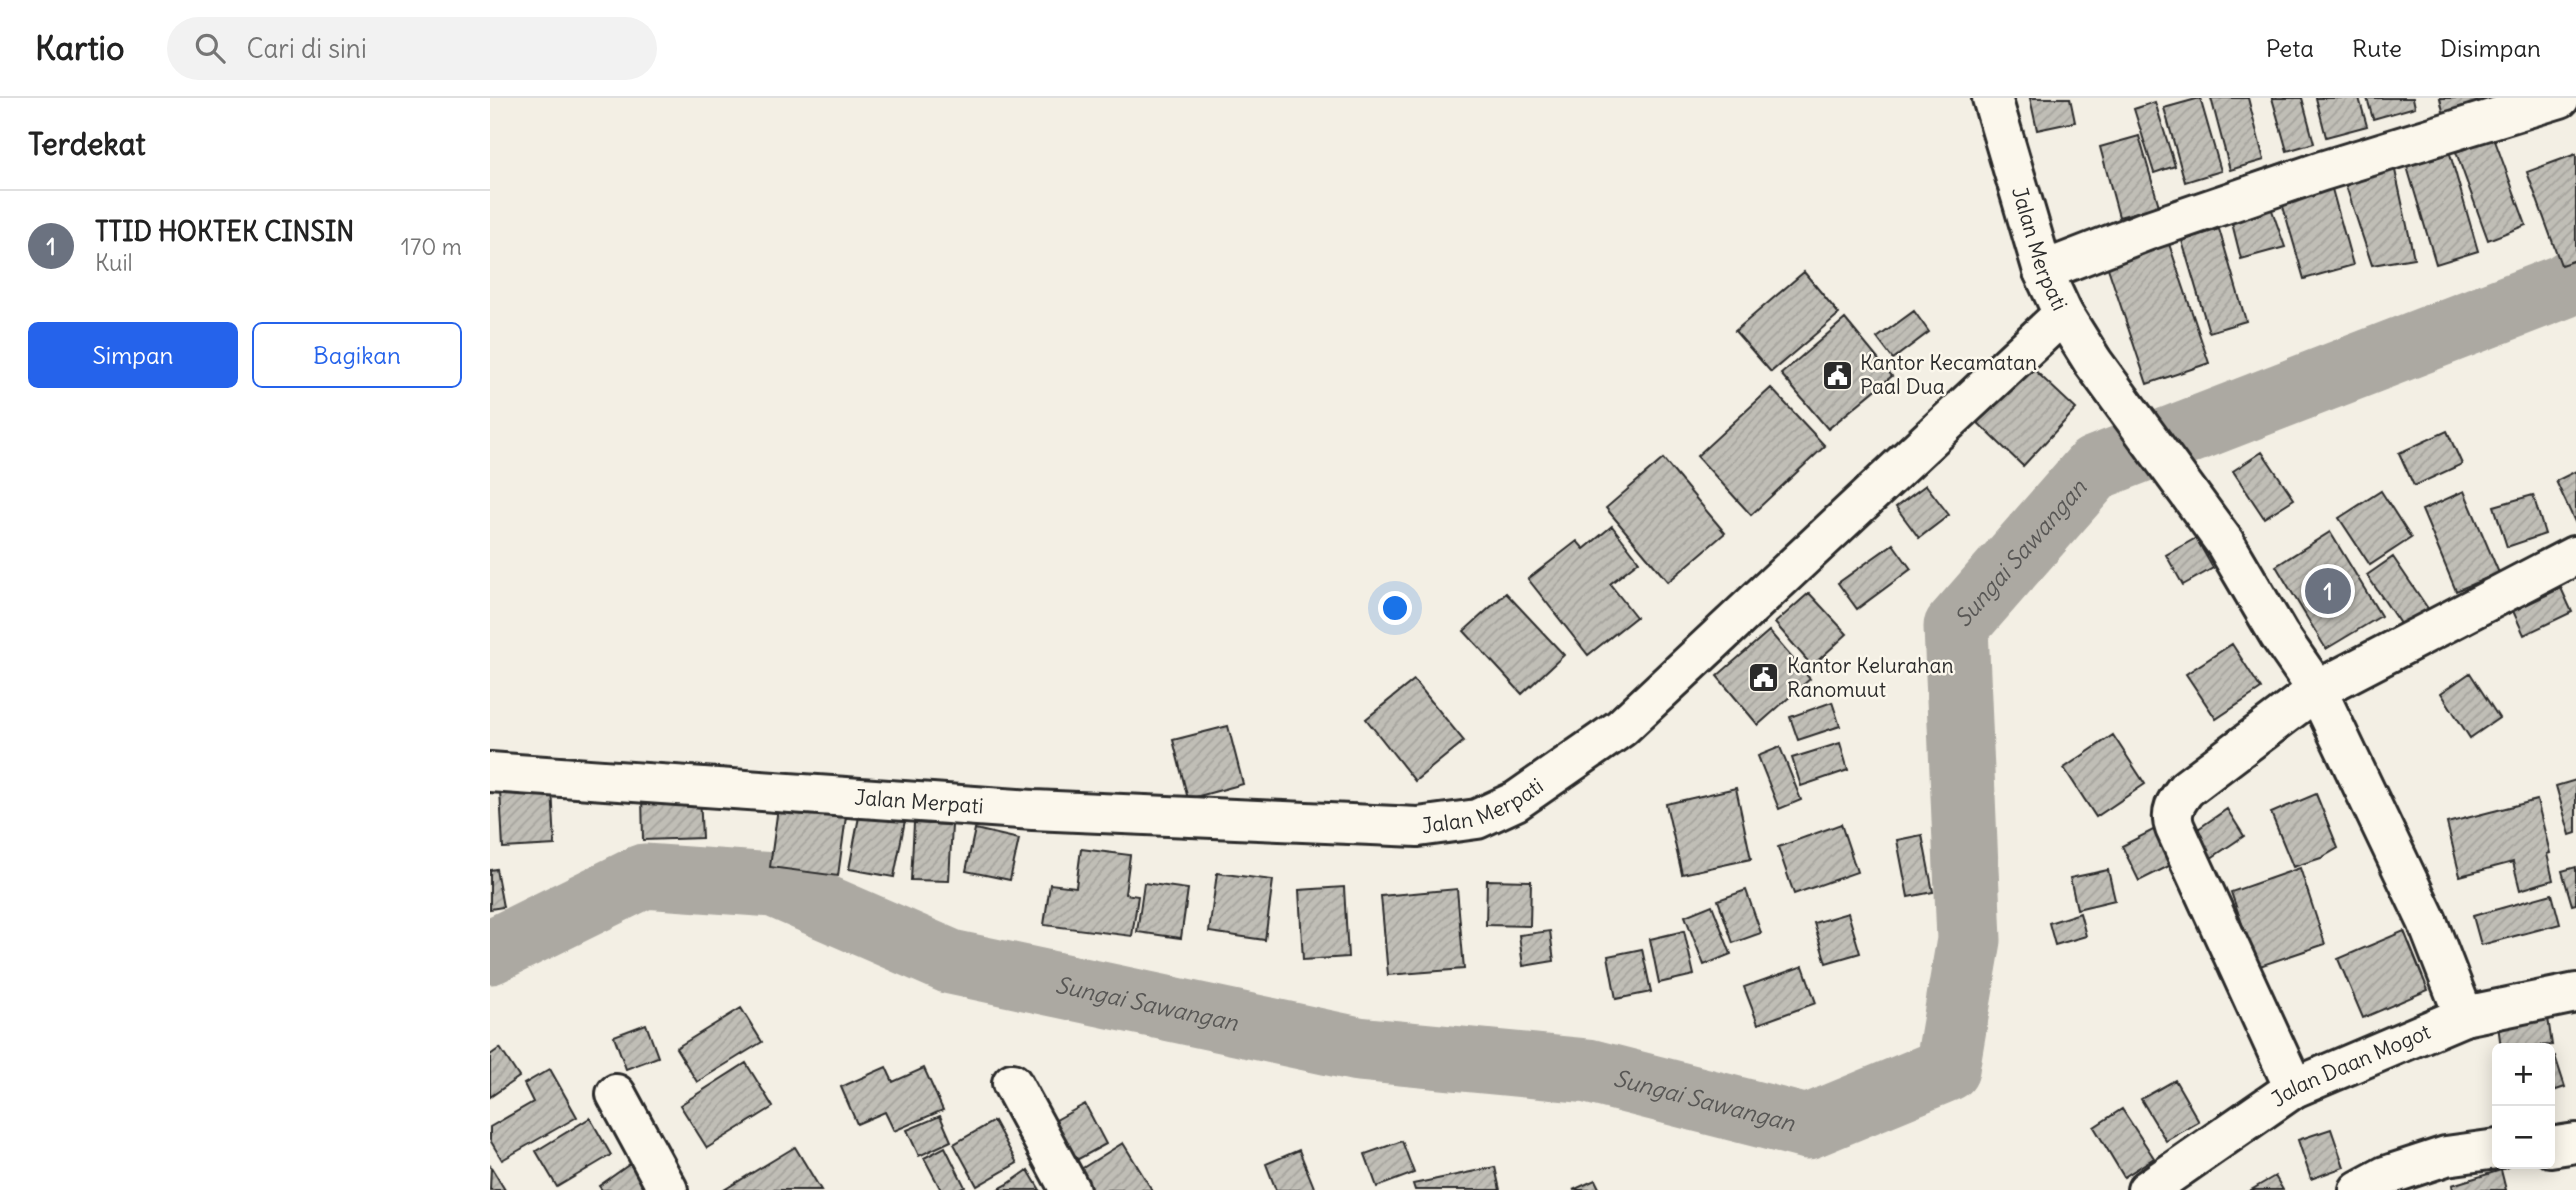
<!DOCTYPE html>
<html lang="id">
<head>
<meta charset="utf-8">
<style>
  body { margin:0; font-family:Delius,sans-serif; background:#f2f2f2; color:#222 }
  .controls { position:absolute; right:21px; bottom:21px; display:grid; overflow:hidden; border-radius:10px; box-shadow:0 4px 18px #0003 }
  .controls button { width:63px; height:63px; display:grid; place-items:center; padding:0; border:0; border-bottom:2px solid #e0e0e0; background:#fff; color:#222; font:35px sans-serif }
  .you { position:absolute; left:906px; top:511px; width:24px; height:24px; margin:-18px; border:5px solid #fff; border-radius:50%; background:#1a73e8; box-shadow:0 0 0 10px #1a73e833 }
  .badge { display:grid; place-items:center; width:46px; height:46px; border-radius:50%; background:#2563eb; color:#fff; font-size:23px; font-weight:700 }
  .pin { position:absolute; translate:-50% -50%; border:4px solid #fff; box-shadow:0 2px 7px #0006 }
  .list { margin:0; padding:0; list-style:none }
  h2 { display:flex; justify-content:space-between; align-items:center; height:91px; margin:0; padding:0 28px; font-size:30px }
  h2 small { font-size:23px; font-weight:400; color:#767676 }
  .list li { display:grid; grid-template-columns:46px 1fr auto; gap:21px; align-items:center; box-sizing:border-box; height:112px; padding:0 28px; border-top:2px solid #e0e0e0 }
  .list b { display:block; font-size:26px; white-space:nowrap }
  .list p { margin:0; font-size:23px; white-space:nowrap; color:#767676 }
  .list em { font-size:23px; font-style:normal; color:#767676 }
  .actions { display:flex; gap:14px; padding:21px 28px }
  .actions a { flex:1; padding:16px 0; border:2px solid #2563eb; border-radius:10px; text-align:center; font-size:24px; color:#2563eb }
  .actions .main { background:#2563eb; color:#fff }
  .icon { flex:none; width:38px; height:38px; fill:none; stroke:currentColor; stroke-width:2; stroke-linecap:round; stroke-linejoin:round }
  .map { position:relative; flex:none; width:2086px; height:1092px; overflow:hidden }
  header { display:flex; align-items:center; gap:42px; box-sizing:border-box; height:98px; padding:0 35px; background:#fff; border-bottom:2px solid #e0e0e0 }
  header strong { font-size:33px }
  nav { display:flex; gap:38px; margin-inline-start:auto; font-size:24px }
  .search { width:490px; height:63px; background:#f2f2f2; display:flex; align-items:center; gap:18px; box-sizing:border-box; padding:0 24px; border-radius:38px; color:#767676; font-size:26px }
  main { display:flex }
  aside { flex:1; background:#fff }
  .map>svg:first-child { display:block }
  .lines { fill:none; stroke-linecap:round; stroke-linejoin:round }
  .river { stroke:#aca9a2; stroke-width:65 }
  .building { fill:url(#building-hatch); stroke:#2b2b2b; stroke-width:2 }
  .minor-casing { stroke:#2b2b2b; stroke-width:44 }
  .major-casing { stroke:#2b2b2b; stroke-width:44 }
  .minor { stroke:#fbf7ec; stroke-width:38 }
  .major { stroke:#fbf7ec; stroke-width:38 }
  .labels { text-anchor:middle; stroke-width:5; stroke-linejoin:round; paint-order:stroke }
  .street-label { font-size:21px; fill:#2b2b2b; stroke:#fbf7ec }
  .poi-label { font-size:21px; fill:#2b2b2b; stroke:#fbf7ec; text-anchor:start }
  .water-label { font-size:23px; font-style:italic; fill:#585755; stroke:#fbf7ec }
</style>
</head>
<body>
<header>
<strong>Kartio</strong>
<div class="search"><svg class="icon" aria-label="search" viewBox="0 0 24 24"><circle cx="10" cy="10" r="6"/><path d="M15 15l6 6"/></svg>Cari di sini</div>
<nav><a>Peta</a><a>Rute</a><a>Disimpan</a></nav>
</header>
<main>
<aside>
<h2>Terdekat<small></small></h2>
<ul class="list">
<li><span class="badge" style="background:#6b7280">1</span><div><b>TTID HOKTEK CINSIN</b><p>Kuil</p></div><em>170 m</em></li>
</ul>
<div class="actions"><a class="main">Simpan</a><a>Bagikan</a></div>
</aside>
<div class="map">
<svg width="2086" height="1092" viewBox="0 0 2086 1092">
  <defs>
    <pattern id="building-hatch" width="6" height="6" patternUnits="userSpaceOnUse" patternTransform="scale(1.75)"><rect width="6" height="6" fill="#c0beb6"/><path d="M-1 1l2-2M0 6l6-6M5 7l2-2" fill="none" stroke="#a5a39d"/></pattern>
  </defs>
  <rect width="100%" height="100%" fill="#f3efe4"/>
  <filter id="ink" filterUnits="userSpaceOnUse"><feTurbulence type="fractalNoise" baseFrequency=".0143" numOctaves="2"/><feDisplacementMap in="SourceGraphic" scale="14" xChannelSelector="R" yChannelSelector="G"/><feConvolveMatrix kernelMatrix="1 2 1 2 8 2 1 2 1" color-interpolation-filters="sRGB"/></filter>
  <g filter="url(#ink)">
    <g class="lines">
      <path class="river" id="s1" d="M0 854 154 778 284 787 461 864 868 951 1098 973 1317 1029 1457 971 1479 842 1466 529 1605 370 2074 188 2086 180"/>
    </g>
    <path class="building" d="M1540 0H1580L1585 24 1547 32Z
      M1710 0 1731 73 1695 84 1674 10Z
      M1721 0H1758L1774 62 1740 72Z
      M1782 0H1812L1824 45 1797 53Z
      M1826 0H1869L1877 28 1836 39Z
      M1877 0H1923L1925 9 1883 21Z
      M1950 0H2000L2002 8 1954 18Z
      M1665 4 1685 68 1664 75 1644 11Z
      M1649 38 1669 108 1629 119 1610 49Z
      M2004 40 2036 127 1998 142 1966 54Z
      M1958 49 1988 153 1946 166 1915 62Z
      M2086 56V162L2071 167 2037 74Z
      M1903 63 1924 160 1882 167 1853 79Z
      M1842 91 1863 167 1814 181 1792 105Z
      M1777 98 1795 149 1751 161 1739 113Z
      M1729 131 1756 223 1719 234 1692 143Z
      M1679 146 1719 265 1657 286 1617 167Z
      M1314 174 1349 216 1281 274 1245 233Z
      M1424 213 1439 234 1403 261 1387 240Z
      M1355 221 1402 278 1338 331 1291 276Z
      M1538 266 1586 311 1533 368 1485 322Z
      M1281 290 1335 348 1261 417 1207 358Z
      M1957 333 1972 366 1924 388 1909 355Z
      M1772 354 1804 401 1774 420 1743 373Z
      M1173 361 1235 435 1178 484 1116 410Z
      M2086 373V426L2066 383Z
      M1436 387 1459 417 1429 440 1406 409Z
      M1891 393 1921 440 1880 467 1849 420Z
      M1974 393 2009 475 1966 493 1932 412Z
      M2043 397 2055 436 2017 449 2004 408Z
      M1122 428 1149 463 1120 486 1146 519 1098 557 1038 481 1087 443 1094 451Z
      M1840 434 1891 518 1836 551 1786 468Z
      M1706 440 1723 470 1693 487 1676 457Z
      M1403 446 1421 471 1367 511 1348 485Z
      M1903 459 1941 515 1915 533 1877 477Z
      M2071 490 2082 514 2034 537 2023 513Z
      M1016 495 1074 557 1032 596 974 533Z
      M1319 495 1357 536 1322 568 1285 525Z
      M1279 533 1320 581 1268 627 1227 578Z
      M1742 546 1771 591 1726 621 1696 576Z
      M1980 575 2009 620 1980 640 1951 595Z
      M924 582 974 643 925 683 876 621Z
      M1342 604 1350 628 1308 642 1300 619Z
      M738 628 753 686 698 701 683 642Z
      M1623 637 1655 686 1606 719 1574 670Z
      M1350 645 1358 672 1311 688 1302 660Z
      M1290 649 1311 702 1289 711 1268 658Z
      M2086 682V735L2080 737 2066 688Z
      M62 689 65 747 13 750 10 692Z
      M1246 690 1261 761 1192 776 1176 706Z
      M1826 696 1848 750 1831 760 1803 769 1781 715Z
      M210 697 212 740 153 742 152 699Z
      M289 702 357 711 348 778 280 769Z
      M2047 702 2060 755 2057 756 2063 782 2030 792 2023 764 1970 778 1957 725Z
      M371 708 416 717 404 779 359 771Z
      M1737 711 1754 738 1712 766 1695 740Z
      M424 725 462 727 459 783 421 782Z
      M1351 726 1367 774 1304 796 1288 749Z
      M485 731 529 741 520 782 476 773Z
      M1665 731 1683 766 1649 783 1632 748Z
      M1432 737 1443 794 1418 799 1407 742Z
      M591 751 640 757 635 796 648 798 642 838 554 827 560 786 586 789Z
      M2086 769V806L2082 807 2072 773Z
      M1810 770 1835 846 1767 869 1741 794Z
      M6 771 13 809 0 811V772Z
      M1618 772 1625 802 1587 811 1580 780Z
      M727 775 783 782 775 842 719 834Z
      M997 782 1041 783 1040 828 996 827Z
      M654 785 698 791 691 840 647 834Z
      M854 789 858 859 813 862 809 792Z
      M967 791 974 871 898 877 891 798Z
      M1256 792 1271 835 1243 845 1228 802Z
      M2062 796 2070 826 1991 847 1983 818Z
      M1222 807 1241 856 1214 867 1195 818Z
      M1358 815 1370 855 1336 865 1324 825Z
      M1590 815 1596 838 1565 847 1559 825Z
      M1060 833 1064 863 1033 868 1029 837Z
      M1194 833 1204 877 1169 885 1160 841Z
      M1914 833 1938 892 1873 920 1848 861Z
      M1152 851 1161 894 1126 901 1118 858Z
      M1313 868 1326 905 1268 926 1254 889Z
      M251 910 272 944 207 984 186 950Z
      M2057 913 2062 947 2011 950 2007 919Z
      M156 926 168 959 136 971 124 938Z
      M10 950 29 979 0 999V957Z
      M2065 958 2075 989 2060 994V960Z
      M256 965 283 1009 217 1050 190 1007Z
      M396 969 403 984 434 970 453 1012 404 1033 395 1014 367 1026 351 989Z
      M60 971 87 1019 12 1062 0 1042V1029L43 1004 34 986Z
      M1685 982 1709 1024 1676 1043 1651 1001Z
      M595 1006 616 1046 572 1070 550 1031Z
      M1632 1011 1664 1060 1634 1079 1604 1029Z
      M450 1018 461 1043 429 1058 417 1032Z
      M100 1020 121 1057 67 1089 46 1053Z
      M504 1023 527 1065 487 1088 464 1046Z
      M1841 1031 1854 1069 1821 1081 1808 1042Z
      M912 1043 924 1075 887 1089 875 1056Z
      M633 1045 662 1092H582L575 1081Z
      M305 1049 331 1092H234Z
      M455 1049 475 1089 469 1092H451L434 1060Z
      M809 1052 825 1092H786L776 1066Z
      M140 1066 158 1092H112L109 1088Z
      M1 1069 15 1092H0Z
      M1005 1069 1010 1092H925L923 1086Z
      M538 1072 550 1092H507L518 1086Z
      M2011 1072 2016 1092H1963L1962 1087Z
      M1785 1078 1793 1092H1761Z
      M1105 1082 1110 1092H1083Z"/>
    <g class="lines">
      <defs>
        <g id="minor">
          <path id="s2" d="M1502 0 1553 173 1573 216 1603 264 1735 445 1789 537 1827 592 1937 823 1974 918"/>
          <path d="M1553 173 1656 133 1832 73 2070 0"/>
          <path id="s3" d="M0 674 543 712 928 729 987 721 1026 703 1131 630 1573 216"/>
          <path d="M522 985 580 1092"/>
          <path d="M1804 990 1685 730C1679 714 1686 704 1696 691L1827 592 2084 458"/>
          <path d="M126 996 178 1092"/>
          <path d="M2060 1049 2086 1045"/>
          <path d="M1869 1092 1895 1078 1956 1058 2007 1051"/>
        </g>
        <g id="major">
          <path id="s4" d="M1657 1092 1804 990 1974 918 2086 895"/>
        </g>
      </defs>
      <use href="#minor" class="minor-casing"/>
      <use href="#major" class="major-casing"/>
      <use href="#minor" class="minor"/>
      <use href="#major" class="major"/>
    </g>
  </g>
  <defs>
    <symbol id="civic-square" viewBox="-11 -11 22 22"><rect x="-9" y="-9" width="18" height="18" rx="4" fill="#2b2b2b" stroke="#fbf7ec"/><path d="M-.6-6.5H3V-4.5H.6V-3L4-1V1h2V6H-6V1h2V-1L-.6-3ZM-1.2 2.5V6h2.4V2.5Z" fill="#fff"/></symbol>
  </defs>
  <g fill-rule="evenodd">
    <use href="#civic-square" x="1330" y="260" width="35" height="35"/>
    <use href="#civic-square" x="1256" y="562" width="35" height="35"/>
  </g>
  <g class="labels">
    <g class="street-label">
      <text dy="7" stroke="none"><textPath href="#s2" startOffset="158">Jalan Merpati</textPath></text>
      <text dy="7" stroke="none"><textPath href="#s3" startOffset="430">Jalan Merpati</textPath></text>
      <text dy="7" stroke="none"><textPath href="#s3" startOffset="998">Jalan Merpati</textPath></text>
      <text dy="7" stroke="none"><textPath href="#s4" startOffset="240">Jalan Daan Mogot</textPath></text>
    </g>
    <g class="poi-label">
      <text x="1370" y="272">Kantor Kecamatan<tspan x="1370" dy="24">Paal Dua</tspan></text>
      <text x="1297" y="575">Kantor Kelurahan<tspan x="1297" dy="24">Ranomuut</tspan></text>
    </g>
    <g class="water-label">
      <text dy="8" stroke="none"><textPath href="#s1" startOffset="2062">Sungai Sawangan</textPath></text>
      <text dy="8" stroke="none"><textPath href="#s1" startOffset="695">Sungai Sawangan</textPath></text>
      <text dy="8" stroke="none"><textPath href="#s1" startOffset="1262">Sungai Sawangan</textPath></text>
    </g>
  </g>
</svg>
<div class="controls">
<button>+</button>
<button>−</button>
</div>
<div class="you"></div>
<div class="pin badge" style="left:1838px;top:493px;background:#6b7280">1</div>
</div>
</main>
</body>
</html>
